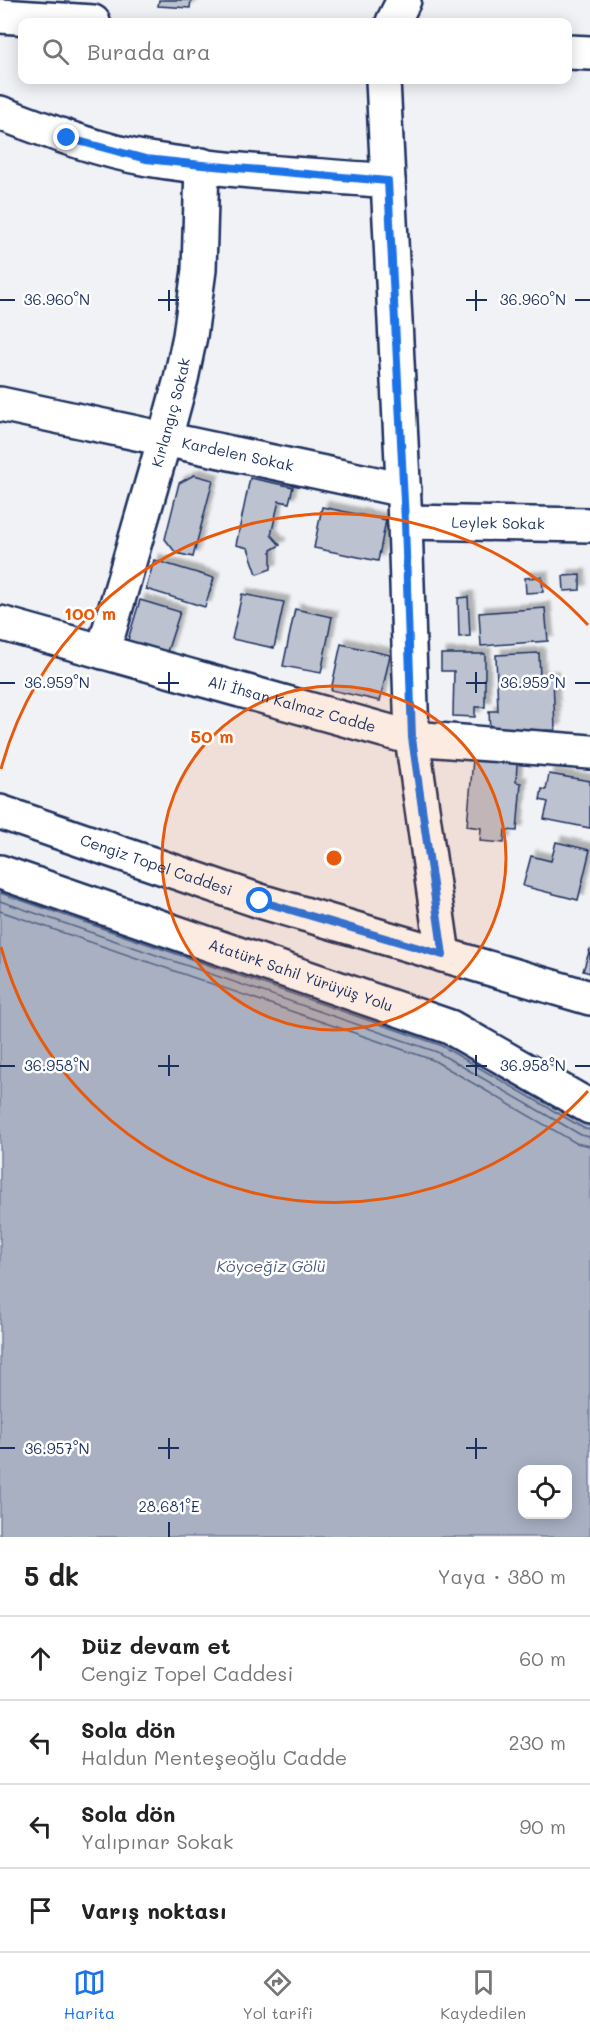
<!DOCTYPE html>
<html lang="tr">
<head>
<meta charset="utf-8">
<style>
  body { margin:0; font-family:Mali,sans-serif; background:#f2f2f2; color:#222 }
  .controls { position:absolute; right:18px; bottom:18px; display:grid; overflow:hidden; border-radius:12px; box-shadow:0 3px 15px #0003 }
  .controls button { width:54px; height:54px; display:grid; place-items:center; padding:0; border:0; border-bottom:2px solid #e0e0e0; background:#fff; color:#222; font:30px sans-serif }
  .stop { position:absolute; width:18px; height:18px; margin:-14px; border:4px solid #1a73e8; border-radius:50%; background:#fff }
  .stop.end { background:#1a73e8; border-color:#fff; box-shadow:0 2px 6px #0008 }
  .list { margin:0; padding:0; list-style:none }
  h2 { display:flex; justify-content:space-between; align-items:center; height:78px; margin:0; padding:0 24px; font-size:26px }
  h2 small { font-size:20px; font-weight:400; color:#767676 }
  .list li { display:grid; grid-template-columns:39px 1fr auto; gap:18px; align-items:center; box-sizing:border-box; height:84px; padding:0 24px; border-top:2px solid #e0e0e0 }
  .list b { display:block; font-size:22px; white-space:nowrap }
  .list p { margin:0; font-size:20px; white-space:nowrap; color:#767676 }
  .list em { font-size:20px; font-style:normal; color:#767676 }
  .icon { flex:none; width:33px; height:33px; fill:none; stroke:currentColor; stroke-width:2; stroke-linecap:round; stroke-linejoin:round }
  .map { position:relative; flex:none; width:590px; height:1537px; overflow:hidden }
  .search { position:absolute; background:#fff; box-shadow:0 3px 15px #0003; left:18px; right:18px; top:18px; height:66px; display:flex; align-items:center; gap:15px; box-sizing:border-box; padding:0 21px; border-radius:12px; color:#767676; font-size:22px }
  .sheet { height:414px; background:#fff }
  nav { display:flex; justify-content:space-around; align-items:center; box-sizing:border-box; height:84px; border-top:2px solid #e0e0e0; background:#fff; font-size:16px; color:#767676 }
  nav a { display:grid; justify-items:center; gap:3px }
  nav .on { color:#1a73e8 }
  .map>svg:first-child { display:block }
  .water { fill:#a8b0c2; stroke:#707c9a; stroke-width:1.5; fill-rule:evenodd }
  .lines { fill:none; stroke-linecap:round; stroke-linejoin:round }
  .shore { stroke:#536386; stroke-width:1.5 }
  .building { fill:#bcc2d0; stroke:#1b2f5e; stroke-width:1.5; filter:url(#shadow) }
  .minor-casing { stroke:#1b2f5e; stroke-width:38 }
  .minor { stroke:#fff; stroke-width:33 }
  .route { stroke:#1a73e8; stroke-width:8 }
  .ticks { fill:none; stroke:#1b2f5e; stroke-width:2 }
  .ring { fill:none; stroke:#e8590c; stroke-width:3 }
  .labels { text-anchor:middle; stroke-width:5; stroke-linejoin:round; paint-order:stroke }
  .street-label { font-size:15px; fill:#1b2f5e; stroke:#fff }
  .water-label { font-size:16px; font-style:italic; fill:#4c5c81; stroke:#fff }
  .ticks-label { font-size:15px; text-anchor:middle; fill:#1b2f5e; stroke:#fff; stroke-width:5; stroke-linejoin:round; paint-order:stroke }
  .centre { fill:#e8590c; stroke:#fff; stroke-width:3 }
  .ring-label { font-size:18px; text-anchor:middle; font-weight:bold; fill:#e8590c; stroke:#fff; stroke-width:5; stroke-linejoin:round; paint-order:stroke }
</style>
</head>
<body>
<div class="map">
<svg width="590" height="1537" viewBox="0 0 590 1537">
  <defs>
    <filter id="shadow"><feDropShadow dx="5.5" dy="-5.5" stdDeviation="1.5" flood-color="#0004"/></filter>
  </defs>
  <rect width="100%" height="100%" fill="#f1f2f5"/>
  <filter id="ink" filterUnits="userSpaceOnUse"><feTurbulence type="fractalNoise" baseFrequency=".0167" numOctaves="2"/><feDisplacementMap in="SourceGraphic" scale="12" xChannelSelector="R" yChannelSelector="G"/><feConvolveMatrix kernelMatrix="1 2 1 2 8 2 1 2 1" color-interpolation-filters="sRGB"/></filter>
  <g filter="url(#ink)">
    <path class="water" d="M0 887 443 1040 590 1125V1537H0ZM522 1470H568V1514H522Z"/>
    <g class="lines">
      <path class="shore" d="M0 893 440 1045 585 1129 590 1130
        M0 901 437 1052 581 1135 590 1137
        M0 911 433 1060 576 1143 590 1146"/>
    </g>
    <path class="building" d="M159 0H191L190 8 158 6Z
      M194 475 213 480 193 557 176 553 165 539 179 483Z
      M250 478 293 487 289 503 279 501 271 535 280 545 271 550V569L257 574 248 548 236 545Z
      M322 507 386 520 378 561 314 548Z
      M154 560 214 578 205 607 146 589Z
      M580 575V590L564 591 563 576Z
      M542 577 543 592 526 593 525 578Z
      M242 594 284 602 274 648 232 639Z
      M468 597 470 636 459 637 458 598Z
      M140 600 180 612 166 655 127 643Z
      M545 608 548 641 481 646 479 613Z
      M295 609 332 617 321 673 283 666Z
      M341 644 390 655 380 701 331 690Z
      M539 653 540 677H553L555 730 490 732 489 711H498L496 655Z
      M441 654H485V707H475V717L453 716 454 671H441Z
      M491 756 506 757V763L517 764 516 782 521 783 517 831 505 830 504 843 480 841 481 828 467 826 473 759 491 761Z
      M549 774 590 781V828L544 819 548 802 540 800 542 789 546 790Z
      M556 842 590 850 578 900 523 886 531 856 551 861Z
      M590 949V973L583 971Z"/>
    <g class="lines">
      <defs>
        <g id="minor">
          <path d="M0 16 93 22"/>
          <path d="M393 22 404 0"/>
          <path d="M568 52 590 53"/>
          <path d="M383 80 405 522 412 738 443 955"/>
          <path d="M0 113C48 131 97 150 148 159 225 172 309 174 388 181"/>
          <path id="s1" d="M0 404 404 490"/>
          <path id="s2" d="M405 522 590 525"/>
          <path id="s3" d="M0 623 412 738 590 752"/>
          <path id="s4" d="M103 652 165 438 181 379 190 336 199 270 202 165"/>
          <path id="s5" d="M0 812 260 901 590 998"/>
          <path id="s6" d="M0 872 450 1027 590 1107"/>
        </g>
      </defs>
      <use href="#minor" class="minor-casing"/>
      <use href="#minor" class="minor"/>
    </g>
  </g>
  <g class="lines" filter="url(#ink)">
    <path class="route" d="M67 138 146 159 202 165 388 181 405 522 412 738 443 955 260 901"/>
  </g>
  <path class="ticks" d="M169 290V311M476 290V311M0 300H15M158 300H179M466 300H487M575 300H590M169 672V693M476 672V693M0 683H15M158 683H179M466 683H487M575 683H590M169 1055V1076M476 1055V1076M0 1066H15M158 1066H179M466 1066H487M575 1066H590M169 1438V1459M476 1438V1459M0 1448H15M158 1448H179M466 1448H487M169 1522V1537"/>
  <circle cx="334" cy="858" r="172" fill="#e8590c" fill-opacity=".12"/>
  <g class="ring">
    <circle cx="334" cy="858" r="172"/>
    <path d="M588 1091A345 345 0 0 1 1 947M1 769A345 345 0 0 1 588 625"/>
  </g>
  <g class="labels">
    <g class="street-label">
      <text dy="5" stroke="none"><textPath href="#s4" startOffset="249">Kırlangıç Sokak</textPath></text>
      <text dy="5" stroke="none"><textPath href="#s1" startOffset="243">Kardelen Sokak</textPath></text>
      <text dy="5" stroke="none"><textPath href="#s2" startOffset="93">Leylek Sokak</textPath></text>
      <text dy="5" stroke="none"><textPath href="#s3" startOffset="303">Ali İhsan Kalmaz Cadde</textPath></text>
      <text dy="5" stroke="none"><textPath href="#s5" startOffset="165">Cengiz Topel Caddesi</textPath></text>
      <text dy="5" stroke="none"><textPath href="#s6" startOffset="318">Atatürk Sahil Yürüyüş Yolu</textPath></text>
    </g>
    <g class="water-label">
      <text x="271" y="1272">Köyceğiz Gölü</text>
    </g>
  </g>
  <g class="ticks-label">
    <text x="57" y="305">36.960°N</text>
    <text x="533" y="305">36.960°N</text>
    <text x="57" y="688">36.959°N</text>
    <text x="533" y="688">36.959°N</text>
    <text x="57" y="1071">36.958°N</text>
    <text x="533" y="1071">36.958°N</text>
    <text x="57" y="1454">36.957°N</text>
    <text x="169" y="1512">28.681°E</text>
  </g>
  <circle cx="334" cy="858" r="9" class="centre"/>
  <g class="ring-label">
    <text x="90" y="620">100 m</text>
    <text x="212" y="743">50 m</text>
  </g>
</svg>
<div class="controls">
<button><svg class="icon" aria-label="locate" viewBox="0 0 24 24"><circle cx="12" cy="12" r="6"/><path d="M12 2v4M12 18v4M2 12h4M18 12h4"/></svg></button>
</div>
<div class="stop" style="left:260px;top:901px"></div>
<div class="stop end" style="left:67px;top:138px"></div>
<div class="search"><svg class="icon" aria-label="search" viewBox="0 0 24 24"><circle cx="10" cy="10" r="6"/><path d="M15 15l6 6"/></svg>Burada ara</div>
</div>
<section class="sheet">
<h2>5 dk<small>Yaya · 380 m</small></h2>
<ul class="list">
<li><svg class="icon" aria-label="ahead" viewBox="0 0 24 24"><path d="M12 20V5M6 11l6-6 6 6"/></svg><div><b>Düz devam et</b><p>Cengiz Topel Caddesi</p></div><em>60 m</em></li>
<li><svg class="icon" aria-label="left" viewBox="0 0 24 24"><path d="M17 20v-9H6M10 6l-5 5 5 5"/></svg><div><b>Sola dön</b><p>Haldun Menteşeoğlu Cadde</p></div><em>230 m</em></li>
<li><svg class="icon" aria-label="left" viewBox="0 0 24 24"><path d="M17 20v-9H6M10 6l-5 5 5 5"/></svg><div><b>Sola dön</b><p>Yalıpınar Sokak</p></div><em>90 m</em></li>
<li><svg class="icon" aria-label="arrive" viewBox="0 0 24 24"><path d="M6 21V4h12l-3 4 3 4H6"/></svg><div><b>Varış noktası</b></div></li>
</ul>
</section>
<nav>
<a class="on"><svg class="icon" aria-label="map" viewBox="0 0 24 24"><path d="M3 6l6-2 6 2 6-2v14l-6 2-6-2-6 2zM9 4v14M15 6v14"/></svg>Harita</a>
<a><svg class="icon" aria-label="directions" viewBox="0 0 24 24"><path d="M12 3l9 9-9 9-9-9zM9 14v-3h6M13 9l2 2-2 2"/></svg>Yol tarifi</a>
<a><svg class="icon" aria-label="saved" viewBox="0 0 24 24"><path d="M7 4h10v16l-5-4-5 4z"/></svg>Kaydedilen</a>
</nav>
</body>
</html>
